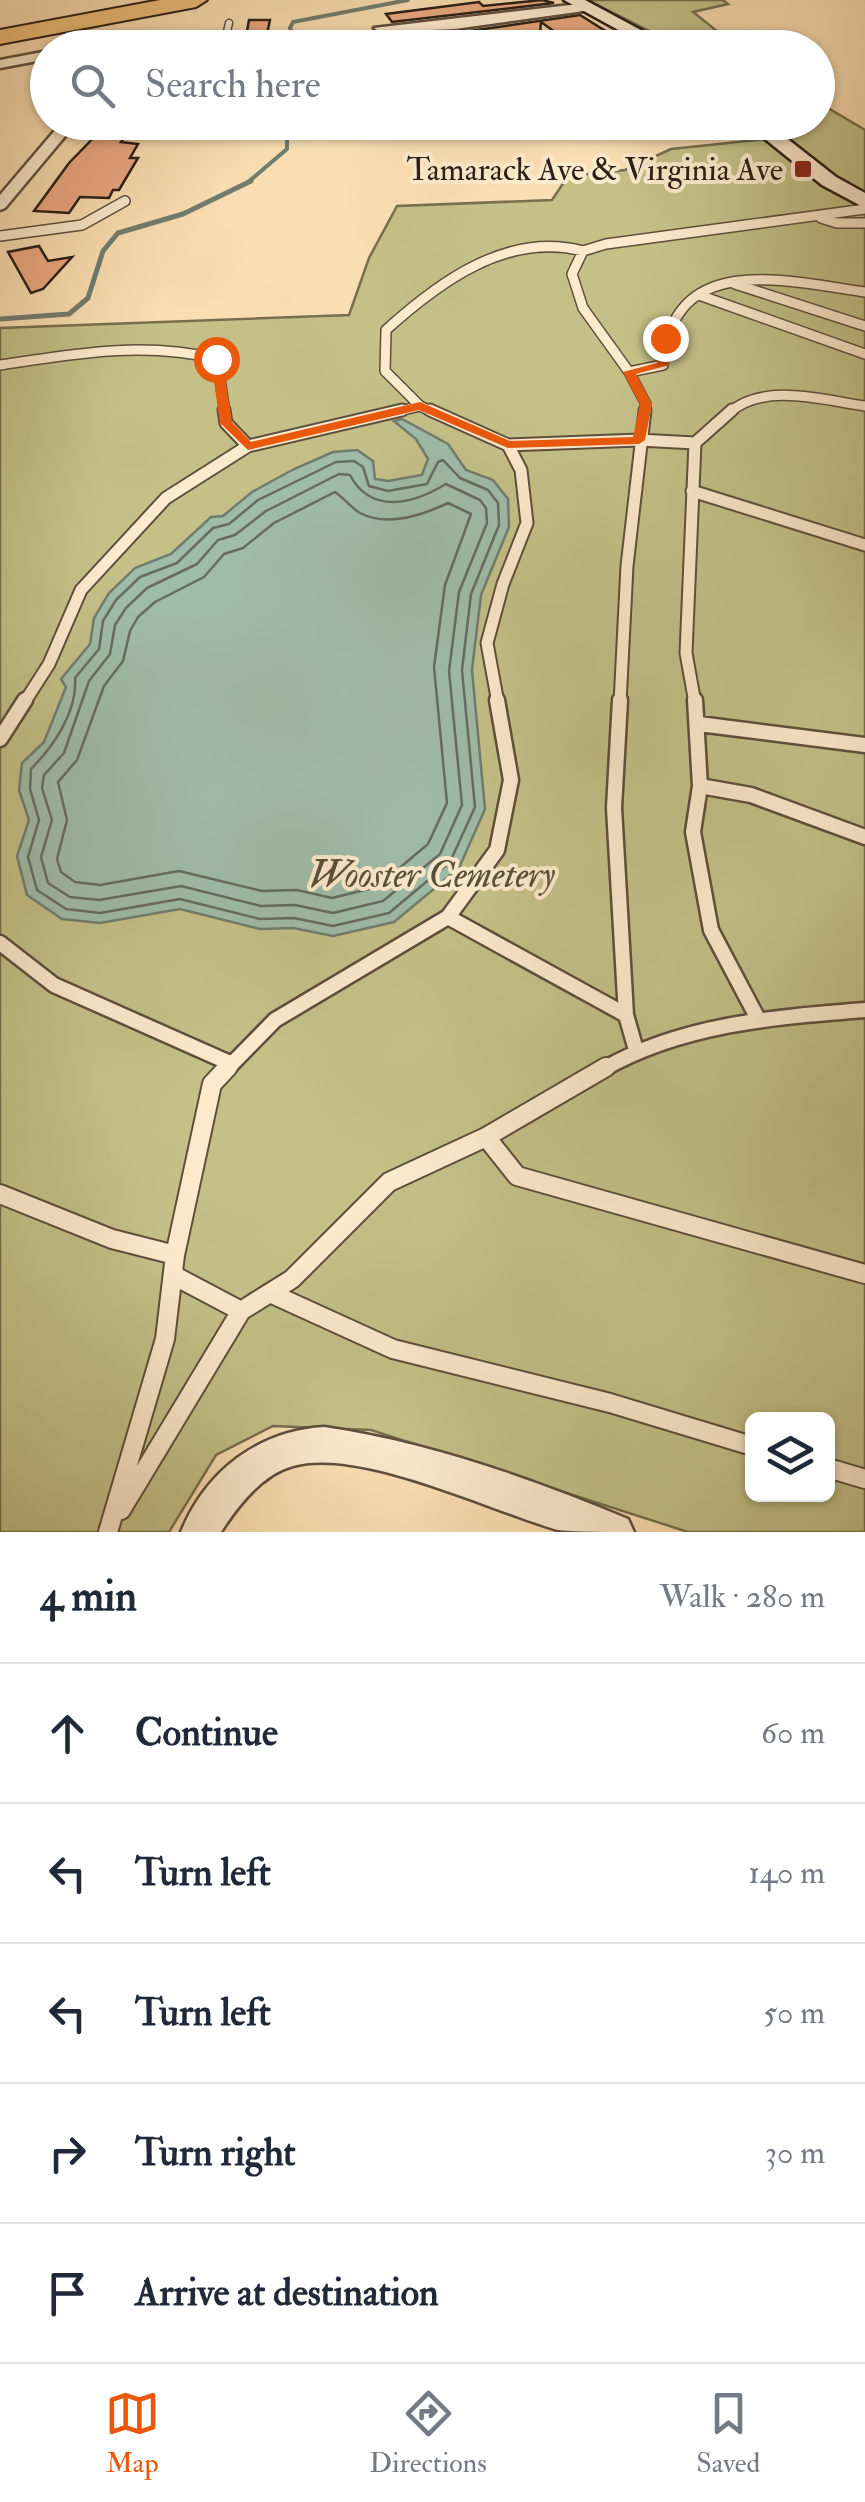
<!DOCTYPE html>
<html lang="en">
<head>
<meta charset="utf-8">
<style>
  body { margin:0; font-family:"IM FELL Double Pica",serif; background:#f6f6f7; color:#1f2937 }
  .controls { position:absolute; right:30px; bottom:30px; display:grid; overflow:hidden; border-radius:15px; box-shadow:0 2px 8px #0004 }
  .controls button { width:90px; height:90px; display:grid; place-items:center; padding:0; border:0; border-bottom:2px solid #e0e1e3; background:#fff; color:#1f2937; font:50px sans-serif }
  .stop { position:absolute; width:30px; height:30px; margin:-22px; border:8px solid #ea580c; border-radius:50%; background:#fff }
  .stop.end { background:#ea580c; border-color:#fff; box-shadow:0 2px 10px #0008 }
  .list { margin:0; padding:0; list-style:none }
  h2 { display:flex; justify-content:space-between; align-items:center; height:130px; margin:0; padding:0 40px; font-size:42px }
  h2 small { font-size:32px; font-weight:400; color:#747a83 }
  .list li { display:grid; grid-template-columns:65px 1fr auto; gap:30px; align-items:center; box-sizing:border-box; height:140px; padding:0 40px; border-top:2px solid #e0e1e3 }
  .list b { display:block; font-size:38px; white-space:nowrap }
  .list em { font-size:32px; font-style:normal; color:#747a83 }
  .icon { flex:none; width:55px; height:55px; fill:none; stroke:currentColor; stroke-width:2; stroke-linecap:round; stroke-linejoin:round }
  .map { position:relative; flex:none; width:865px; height:1532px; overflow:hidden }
  .search { position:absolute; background:#fff; box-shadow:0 2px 8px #0004; left:30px; right:30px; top:30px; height:110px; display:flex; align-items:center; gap:25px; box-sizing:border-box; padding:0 35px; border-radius:55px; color:#747a83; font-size:38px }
  .sheet { height:830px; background:#fff }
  nav { display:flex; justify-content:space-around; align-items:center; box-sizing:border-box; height:140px; border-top:2px solid #e0e1e3; background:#fff; font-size:28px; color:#747a83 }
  nav a { display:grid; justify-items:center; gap:5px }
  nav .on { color:#ea580c }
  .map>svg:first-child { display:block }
  .green { fill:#c4c088; stroke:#776f4e; stroke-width:2.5; fill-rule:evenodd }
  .water { fill:#9fbca9; stroke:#707d6e; stroke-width:2.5 }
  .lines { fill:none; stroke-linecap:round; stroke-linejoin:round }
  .shore { stroke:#646d5f; stroke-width:2.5 }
  .stream-far1 { stroke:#707d6e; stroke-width:4 }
  .stream { stroke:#707d6e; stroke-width:5 }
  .building { fill:#eaa880; stroke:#2a1e15; stroke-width:2.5 }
  .lane-far4-casing { stroke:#5e4e3c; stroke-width:9 }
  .lane-far3-casing { stroke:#5e4e3c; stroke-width:12 }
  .lane-far2-casing { stroke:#5e4e3c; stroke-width:15 }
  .lane-far1-casing { stroke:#5e4e3c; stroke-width:19 }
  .lane-casing { stroke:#5e4e3c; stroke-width:22 }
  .street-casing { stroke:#5e4e3c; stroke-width:5 }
  .secondary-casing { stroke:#2a1e15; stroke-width:5 }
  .highway-casing { stroke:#2a1e15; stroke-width:4 }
  .lane-far4 { stroke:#fceacd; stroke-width:6 }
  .lane-far3 { stroke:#fceacd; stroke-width:9 }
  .lane-far2 { stroke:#fceacd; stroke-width:11 }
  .lane-far1 { stroke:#fceacd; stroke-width:14 }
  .lane { stroke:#fceacd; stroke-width:18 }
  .street { fill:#fceacd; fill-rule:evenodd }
  .secondary { fill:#fceacd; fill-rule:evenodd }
  .highway { fill:#edbf79; fill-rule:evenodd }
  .route { fill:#ea580c }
  .poi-dot { fill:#8f2418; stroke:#fceacd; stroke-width:4 }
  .labels { text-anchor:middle; stroke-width:8; stroke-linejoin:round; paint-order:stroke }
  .far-poi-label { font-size:32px; fill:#2a1e15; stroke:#fceacd; text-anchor:end }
  .park-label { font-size:38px; font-style:italic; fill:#584f38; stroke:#fceacd }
</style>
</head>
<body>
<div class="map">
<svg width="865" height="1532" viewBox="0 0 865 1532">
  <rect width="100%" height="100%" fill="#fadeb2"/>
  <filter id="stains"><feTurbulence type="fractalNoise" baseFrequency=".002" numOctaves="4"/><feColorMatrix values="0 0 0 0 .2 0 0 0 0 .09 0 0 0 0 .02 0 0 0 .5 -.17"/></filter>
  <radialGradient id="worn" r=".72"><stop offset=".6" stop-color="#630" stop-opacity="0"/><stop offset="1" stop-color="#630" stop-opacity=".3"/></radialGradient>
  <path class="green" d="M587 0H723L728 4 693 12 737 47H682Z
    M818 102 865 130V1532H688L371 1430 273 1426 216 1455 169 1532H0V328L349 315 369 258 397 206 552 200 568 176 625 170 671 149 785 137 769 123 818 122ZM752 1420H828V1494H752Z"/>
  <path class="water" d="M402 419 448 444 466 470 493 480 508 499 509 527 481 595 472 670 485 809 459 868 394 922 333 936 293 928 260 929 180 909 100 923 62 919 27 895 17 856 29 820 19 790 22 763 44 742 66 687 61 679 90 644 94 618 109 593 135 568 171 554 211 517 223 516 252 492 294 469 333 452 357 450 373 461 375 479 388 481 422 475 428 459 416 439 394 421Z"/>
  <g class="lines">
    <path class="shore" d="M443 460 460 478 488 490 498 503 499 525 471 594 462 670 475 807 450 862 389 913 333 926 294 918 260 919 180 899 100 913 66 909 37 890 28 857 39 820 30 789 31 769C53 747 78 711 75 678L99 649 103 621 116 600 140 577 177 563 213 528 229 524 258 500 336 462 354 461 363 467 369 486 388 491 427 484 438 462Z
      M339 474 350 475C371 515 413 504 446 484L480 500 486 508 487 523 459 592 449 671 462 805 440 854 383 901 333 913 295 905 261 906 181 886 99 900 70 897 48 883 41 857 52 820 42 788 44 775 64 753 89 681 110 654 115 625 126 608 147 588 197 564 218 540 235 535 266 511Z
      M335 492C344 498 351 508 360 513 387 527 423 515 448 503L471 514 445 585 434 667 447 803 428 844 377 887 332 898 297 890 262 891 179 871 100 885 75 882 61 872 57 859 67 820 58 782 77 760 104 686 123 661 130 631 138 617 155 602 204 577 224 554 243 548 274 523Z"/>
    <path class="stream-far1" d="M299 48 290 28 293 22 408 0
      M247 183 287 149V134L277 122"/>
    <path class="stream" d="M0 319 69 314 88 298 103 251 118 233 183 214 251 181"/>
  </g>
  <path class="building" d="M542 0 554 3 392 22 386 14 479 2 483 6Z
    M580 15 607 32 566 40 541 22 540 34 420 48H415L404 35 456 33Z
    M249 20H270L264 48H244Z
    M106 125 133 127 121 142 138 144 130 158H138L119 190H113L109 198 80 197 69 213 34 211 69 163Z
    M39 246 48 261 72 257 43 289 31 293 8 252Z"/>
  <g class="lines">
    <defs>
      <path id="lane-far4" d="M223 48 229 23"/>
      <path id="lane-far3" d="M821 218 837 223H865
        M0 236 82 225 125 201
        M735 284 865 326
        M699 295 865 354
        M0 365C74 354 143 341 217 359L225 413
        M629 372 583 308 572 274 583 251 606 244 865 209
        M420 406 385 371 386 330C438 283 507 231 583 251
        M391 413 420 406 435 413
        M644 413 646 404 629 372 663 365C672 250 785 281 865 292
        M729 413C763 382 823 400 865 406"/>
      <path id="lane-far2" d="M224 410 226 423 248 446 402 410
        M430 410 508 445 521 470 527 523 503 584 487 643 498 703
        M695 443 732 410
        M508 445 639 440 695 443 686 653 695 703
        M692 491 865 545
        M24 703 49 664 81 590 166 498 248 446
        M620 703 627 566 645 410"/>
      <path id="lane-far1" d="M620 700 614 808 626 1015 636 1050
        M695 700 700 786 751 795 865 837
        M699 724 865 745
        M0 739 25 700
        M700 786 693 832 711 930 758 1019
        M448 917 626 1015
        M0 943 54 985 232 1064
        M226 1070 275 1020 448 917 497 850 511 780 497 700
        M602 1070C681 1024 776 1017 865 1010"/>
      <path id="lane" d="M486 1137 517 1176 865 1274
        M0 1194 112 1239 175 1255
        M173 1275 241 1311 292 1279 389 1182 486 1137 606 1067
        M270 1293 393 1349 610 1403 752 1446
        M828 1468 865 1479
        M121 1510 241 1311
        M108 1532 165 1339 175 1255 212 1084 228 1067"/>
      <path id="street" d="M587 3 591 10 455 29 380 32 374 28Z
        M48 51V59L0 68V60Z
        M62 122H77L5 208 0 210V195Z
        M324 1427C428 1442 532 1479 628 1519L634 1532C611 1532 580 1532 558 1530 491 1511 360 1447 293 1466 262 1474 237 1507 221 1532H181C206 1471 258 1431 324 1427Z"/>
      <path id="secondary" d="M564 0H585L674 48H651Z
        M744 122H766L836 177 865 193V208L822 185Z"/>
      <path id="highway" d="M160 0H207L196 7 0 44V30Z"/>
    </defs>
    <use href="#lane-far4" class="lane-far4-casing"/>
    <use href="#lane-far3" class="lane-far3-casing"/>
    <use href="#lane-far2" class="lane-far2-casing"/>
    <use href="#lane-far1" class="lane-far1-casing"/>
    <use href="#lane" class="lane-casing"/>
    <use href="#street" class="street-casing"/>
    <use href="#secondary" class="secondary-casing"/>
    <use href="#highway" class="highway-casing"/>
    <use href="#lane-far4" class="lane-far4"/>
    <use href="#lane-far3" class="lane-far3"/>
    <use href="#lane-far2" class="lane-far2"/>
    <use href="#lane-far1" class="lane-far1"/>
    <use href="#lane" class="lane"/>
    <use href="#street" class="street"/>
    <use href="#secondary" class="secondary"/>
    <use href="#highway" class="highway"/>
  </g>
  <path class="route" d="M661 335 671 338 669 365 636 374 652 404 645 440 639 444 508 448 419 410 248 450 220 423 211 359 216 355 222 359 232 422 251 442 420 402 510 441 633 437 640 404 623 372 657 363Z"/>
  <rect class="poi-dot" x="793" y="159" width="20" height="20" rx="5"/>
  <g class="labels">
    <g class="far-poi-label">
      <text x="783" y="180">Tamarack Ave &amp; Virginia Ave</text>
    </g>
    <g class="park-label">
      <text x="432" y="887">Wooster Cemetery</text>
    </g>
  </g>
  <rect width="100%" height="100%" filter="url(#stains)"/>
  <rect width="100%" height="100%" fill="url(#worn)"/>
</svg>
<div class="controls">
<button><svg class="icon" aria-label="layers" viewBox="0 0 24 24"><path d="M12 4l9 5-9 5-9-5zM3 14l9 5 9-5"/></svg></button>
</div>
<div class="stop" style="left:216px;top:359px"></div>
<div class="stop end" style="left:665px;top:338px"></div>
<div class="search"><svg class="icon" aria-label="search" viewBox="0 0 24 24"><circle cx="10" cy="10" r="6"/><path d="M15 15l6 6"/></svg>Search here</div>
</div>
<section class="sheet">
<h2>4 min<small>Walk · 280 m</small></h2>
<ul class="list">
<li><svg class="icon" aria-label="ahead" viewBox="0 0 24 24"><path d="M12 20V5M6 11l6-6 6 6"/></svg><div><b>Continue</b></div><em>60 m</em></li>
<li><svg class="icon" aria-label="left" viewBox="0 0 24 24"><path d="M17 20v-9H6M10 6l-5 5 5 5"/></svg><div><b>Turn left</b></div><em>140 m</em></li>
<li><svg class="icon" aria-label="left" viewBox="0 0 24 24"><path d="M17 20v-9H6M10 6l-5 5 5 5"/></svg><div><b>Turn left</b></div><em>50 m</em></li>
<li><svg class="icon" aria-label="right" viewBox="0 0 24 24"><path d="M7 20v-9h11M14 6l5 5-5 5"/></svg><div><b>Turn right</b></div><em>30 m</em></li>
<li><svg class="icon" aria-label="arrive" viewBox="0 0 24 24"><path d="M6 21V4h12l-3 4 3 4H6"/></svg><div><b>Arrive at destination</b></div></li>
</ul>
</section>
<nav>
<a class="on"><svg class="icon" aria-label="map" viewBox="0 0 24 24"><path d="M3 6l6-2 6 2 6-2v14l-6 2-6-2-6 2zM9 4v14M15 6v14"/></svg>Map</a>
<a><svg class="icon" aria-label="directions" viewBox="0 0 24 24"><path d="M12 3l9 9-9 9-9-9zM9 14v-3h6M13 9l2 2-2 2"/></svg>Directions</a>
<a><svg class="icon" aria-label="saved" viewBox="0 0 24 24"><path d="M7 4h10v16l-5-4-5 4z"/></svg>Saved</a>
</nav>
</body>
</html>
